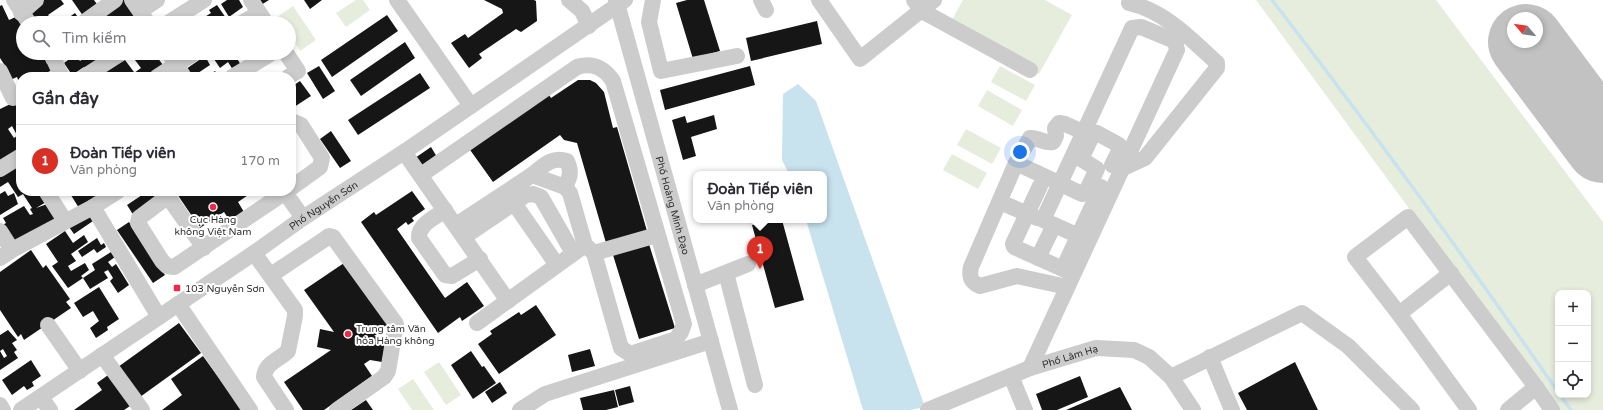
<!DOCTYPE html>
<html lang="vi">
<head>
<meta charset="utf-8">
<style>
  body { margin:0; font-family:"Varela Round",sans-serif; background:#f2f2f3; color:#2b2b33 }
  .controls { position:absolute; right:12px; bottom:12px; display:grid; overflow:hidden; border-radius:8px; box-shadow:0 2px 6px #0003 }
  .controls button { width:36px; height:36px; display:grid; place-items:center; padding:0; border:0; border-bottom:1px solid #e1e1e2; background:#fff; color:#2b2b33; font:20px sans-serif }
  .compass { position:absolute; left:1507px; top:12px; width:36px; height:36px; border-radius:50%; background:#fff; box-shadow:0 2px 6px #0003; rotate:299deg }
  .you { position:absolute; left:1020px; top:152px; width:14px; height:14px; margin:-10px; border:3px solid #fff; border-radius:50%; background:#1a73e8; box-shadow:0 0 0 6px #1a73e833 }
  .badge { display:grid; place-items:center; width:26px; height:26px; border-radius:50%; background:#d93025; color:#fff; font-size:13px; font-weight:700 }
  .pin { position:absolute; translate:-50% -33px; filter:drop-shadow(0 1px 2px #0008) }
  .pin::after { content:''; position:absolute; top:21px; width:14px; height:12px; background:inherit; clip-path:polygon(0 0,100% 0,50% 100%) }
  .popup { position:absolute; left:693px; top:171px; width:134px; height:52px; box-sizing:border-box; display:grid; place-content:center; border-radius:8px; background:#fff; filter:drop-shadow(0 1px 3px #0005); font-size:13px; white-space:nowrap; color:#7c7c81 }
  .popup b { font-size:15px; color:#2b2b33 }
  .popup::after { content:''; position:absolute; left:50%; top:100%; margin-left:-8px; border:8px solid transparent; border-top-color:#fff }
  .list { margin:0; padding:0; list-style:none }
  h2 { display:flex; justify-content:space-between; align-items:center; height:52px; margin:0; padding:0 16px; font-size:17px }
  h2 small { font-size:13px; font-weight:400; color:#7c7c81 }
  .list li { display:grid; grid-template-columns:26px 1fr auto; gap:12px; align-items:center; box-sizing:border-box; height:72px; padding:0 16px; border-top:1px solid #e1e1e2 }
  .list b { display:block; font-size:15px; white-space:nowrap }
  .list p { margin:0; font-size:13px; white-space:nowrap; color:#7c7c81 }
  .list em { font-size:13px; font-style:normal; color:#7c7c81 }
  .icon { flex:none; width:22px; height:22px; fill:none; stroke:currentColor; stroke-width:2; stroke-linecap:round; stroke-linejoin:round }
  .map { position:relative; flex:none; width:1603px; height:410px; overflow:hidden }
  .search { position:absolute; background:#fff; box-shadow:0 2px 6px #0003; left:16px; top:16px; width:280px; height:44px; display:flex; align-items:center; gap:10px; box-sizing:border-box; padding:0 14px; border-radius:22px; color:#7c7c81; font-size:15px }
  .panel { position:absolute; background:#fff; box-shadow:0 2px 6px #0003; left:16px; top:72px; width:280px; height:124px; border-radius:16px }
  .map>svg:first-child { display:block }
  .green { fill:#e7eddd; fill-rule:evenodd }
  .water { fill:#c8e2ee }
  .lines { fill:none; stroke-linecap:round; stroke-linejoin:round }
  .stream { stroke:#c8e2ee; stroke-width:3.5 }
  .runway { stroke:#c2c2c2; stroke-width:76 }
  .building { fill:#161616 }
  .minor { stroke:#ccc; stroke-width:16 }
  .poi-dot { fill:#ee2a48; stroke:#fff; stroke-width:1.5 }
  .labels { text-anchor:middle; stroke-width:4; stroke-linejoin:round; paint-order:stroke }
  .street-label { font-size:10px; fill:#2f2f2f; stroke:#fff }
  .poi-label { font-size:10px; fill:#2f2f2f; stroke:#fff; text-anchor:start }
</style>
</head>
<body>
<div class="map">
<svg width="1603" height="410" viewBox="0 0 1603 410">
  <rect width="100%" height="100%" fill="#fff"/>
  <path class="green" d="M356 0H363L370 10 346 27 336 13Z
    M963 0H1045L1072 15 1039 74 950 23Z
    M1256 0H1436L1603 222V410H1557ZM1558 293H1588V395H1558Z
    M293 6 316 40 300 51 289 34V23H281L277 17Z
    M1000 66 1035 85 1026 101 991 82Z
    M987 90 1022 110 1013 126 978 106Z
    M966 129 1001 148 992 164 957 145Z
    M952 154 987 173 978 189 943 170Z
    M439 362 461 395 446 405 424 372Z
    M413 379 434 410H412L398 389Z"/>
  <path class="water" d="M798 84 816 101 925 407 910 410H863L806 220H824V174H789L782 160 783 94Z"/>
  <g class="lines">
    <path class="stream" d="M1272 0C1371 128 1466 259 1558 392
      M1560 395 1571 410"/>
    <path class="runway" d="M1526 42 1603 145"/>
  </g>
  <path class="building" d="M40 0H61L64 4 48 15 54 23H36L26 10Z
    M72 0H94L101 10 86 20Z
    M123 0H125L140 23H100L96 17Z
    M227 0H239L243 7 229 17 221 4Z
    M258 0H269L261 5Z
    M304 0H322L310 9Z
    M484 0H534L536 1 537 21 521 32 516 29 479 54 482 58 469 68 451 43 465 34 468 38 503 13 502 9Z
    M687 0H704L720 51 693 59 676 3Z
    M2 5 9 20 22 14 23 53H42L47 64 49 62 53 70 48 72 50 77H21V87L17 77 8 81 9 72 0 58V6Z
    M217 5 226 18 219 23H196L203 17V18L211 13 209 10Z
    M75 13 82 23H71L68 18Z
    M387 15 398 31 332 77 321 60Z
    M60 19 64 23H54Z
    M817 21 822 44 751 61 746 38Z
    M405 42 415 58 361 96 350 80Z
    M58 53H75L66 59 63 55 60 57Z
    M92 53H108L103 61 99 55 95 58 99 63 86 71 84 67 72 75 64 63 75 55 80 61Z
    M136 53H158L159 55 157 57 166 69 156 77H137L134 73 141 68 132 56Z
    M210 53H243L236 57 243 68 235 73 228 62 220 68Z
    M205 56 210 65 192 77 186 69Z
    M125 60 134 72 127 77H96Z
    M319 66 335 91 323 99 307 73Z
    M750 66 755 85 665 110 660 90Z
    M215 71 219 77H206Z
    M420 73 430 88 358 135 348 120Z
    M578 80H590L596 83 604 92 613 128 617 127 647 231 606 243 577 143 564 140 560 135 493 182 468 147 547 92 551 98Z
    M300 81 311 96 291 109V87Z
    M21 99V135L18 137 12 126 8 129 14 138 17 136 20 142 21 151 0 164V109Z
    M714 115 717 129 691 137 696 156 683 160 672 120 685 116 687 123Z
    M331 131 351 161 340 168 320 139Z
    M431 147 437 157 422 168 415 158Z
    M21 163V191H42L48 201 36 208 53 202 57 220 14 247 1 226 6 223 3 218 24 206 30 215 33 214 30 209 32 208 23 194 18 197 8 182 0 187V177Z
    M5 191 8 196 14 193 18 204 0 215V194Z
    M71 191H107L79 208 69 192Z
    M148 191H155L160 199 134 216 127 205Z
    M175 191H254L238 202 244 212 230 221 224 212 200 228Z
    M412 191 425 209 412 218 414 221 408 225 406 222 397 229 445 298 467 282 484 306 462 321 460 317 438 333 361 222 374 212 376 215Z
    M89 214 93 221 74 234 69 227Z
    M771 220H782L804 300 775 308 752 225Z
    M129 222 165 275 153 283 117 230Z
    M65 231 73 243 84 235 88 242 71 254 76 261 68 266 71 271 85 263 89 270 81 276 83 278 68 288 52 266 58 262 46 244Z
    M97 238 101 245 104 243 106 247 97 253 94 249 82 257 78 251Z
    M649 244 675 328 639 339 613 255Z
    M31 250 43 268 46 265 70 299 66 302 71 308 24 340 21 334 18 337 0 310V272Z
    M111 252 115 257 108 262 112 267 116 264 129 285 118 293 110 281 113 278 108 270 104 272 108 278 90 289 83 278 95 270 92 264Z
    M347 261 393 324 374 336 386 339 382 362 370 360 364 364 372 376 324 410H303L284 382 331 350 317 347 320 329 334 332 304 290Z
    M99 287 119 319 107 327 108 330 96 338 90 328 99 321 93 311 83 317 74 303Z
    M536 305 556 335 499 374 478 344 492 334 490 331 519 312 521 315Z
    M179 323 201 353 140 397 118 367Z
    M8 330 17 340 12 343 17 350 14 352 18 358 0 370V351L4 358 7 356 3 349 0 351V335Z
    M590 349 595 366 572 372 568 355Z
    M471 351 482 367 484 366 496 383 473 399 451 365Z
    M203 356 242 410H162L182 395 171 379Z
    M31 360 41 376 32 382 34 386 27 390 24 386 12 395 2 380Z
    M1295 362 1318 410H1247L1238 393Z
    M111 373 133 404 124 410H74L102 390 97 383Z
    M1080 376 1088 397 1057 410H1042L1036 394Z
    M500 382 507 393 492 403 485 392Z
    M630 386 634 402 619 406 615 390Z
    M1120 387 1132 410H1066Z
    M614 390 618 407 606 410H583L580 398Z
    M366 400 373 410H351Z"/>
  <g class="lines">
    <g class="minor">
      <path d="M14 0 29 23"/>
      <path d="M132 0 148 23"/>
      <path d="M251 0 266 23"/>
      <path d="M397 0 471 106"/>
      <path d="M569 0 582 11 589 26"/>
      <path id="s1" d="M616 0 730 410"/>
      <path d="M653 0 649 22 661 71 737 56"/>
      <path d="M761 0 766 10"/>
      <path d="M819 0 860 59 934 0"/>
      <path d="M914 0 922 11 1030 70"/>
      <path d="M140 11 157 0"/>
      <path d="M21 13 36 0"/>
      <path d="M83 23 115 0"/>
      <path d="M168 23 204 0"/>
      <path d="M242 23 259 13"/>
      <path d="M51 53 62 77"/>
      <path d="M169 53 184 77"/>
      <path d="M286 53 298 71 288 77"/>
      <path d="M0 71 13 98"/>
      <path d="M84 77 121 53"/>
      <path d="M157 77 194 53"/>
      <path d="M232 77 272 53"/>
      <path d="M291 121 301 125 322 158 320 167 291 188"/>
      <path d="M404 152 508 301"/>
      <path d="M1016 163 1030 138C1038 137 1045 144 1053 142L1056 136 1055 128 1059 123 1065 124 1083 132"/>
      <path d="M0 169 21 156"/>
      <path d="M1121 169 1145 158 1217 68V63C1191 39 1165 11 1129 3"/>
      <path d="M421 175 577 67C593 62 604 68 613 81L684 324 681 332 676 339 630 354 621 348 594 253 585 245 570 193 565 187 532 175 456 225"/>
      <path d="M532 175C543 166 552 156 567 161 572 172 570 177 565 187"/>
      <path d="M1040 186 1013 244 1014 247 1072 273"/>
      <path d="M46 191 65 221"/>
      <path d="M118 191 93 207 159 317"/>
      <path d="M164 191 204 248"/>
      <path d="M284 191 303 218"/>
      <path d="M167 197 139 218 138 223 162 261 167 266 174 267 287 191"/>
      <path d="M1000 202 1037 218"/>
      <path d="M514 203 557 265"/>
      <path d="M445 210C436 217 418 224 419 238L445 275 452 276 480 259"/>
      <path d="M0 231 12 250"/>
      <path d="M464 237 526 195 533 194 541 197 573 253"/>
      <path d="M254 253 295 310V316L288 351C279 360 265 363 264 377L286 410"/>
      <path d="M594 253 657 235"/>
      <path d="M0 258 12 250 93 207"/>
      <path d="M1038 258 1054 225"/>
      <path d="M1063 269 1101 187"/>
      <path d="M726 273 755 385"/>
      <path d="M1451 273 1399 314 1355 257 1408 217 1536 387"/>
      <path d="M271 275 325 239 329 236 333 237 396 324 388 371 384 377 337 410"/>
      <path d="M695 285 748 264"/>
      <path d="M1067 287 1017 276 980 286C970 282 969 276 971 267L1016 163 1082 194 1086 192 1097 169 1081 159 1091 138 1097 133 1119 145 1120 149 1112 165"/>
      <path d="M178 304 250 410"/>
      <path d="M1399 314 1469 410"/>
      <path d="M477 323 581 248"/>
      <path d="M48 325 80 371"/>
      <path d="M102 355 142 410"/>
      <path d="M1210 357 1232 410"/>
      <path d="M1030 368 1177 50 1175 41 1141 27 1132 28 1043 220 1088 240"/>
      <path d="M1011 376 1025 410"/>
      <path d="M1171 377 1302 313 1348 346 1412 410"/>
      <path d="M41 397 50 410"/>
      <path d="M0 405 3 410"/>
      <path id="s2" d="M21 410 254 253 303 218 404 152 625 0"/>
      <path d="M520 410 545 394 711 341"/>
      <path id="s3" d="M928 410 1030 368 1096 348 1134 350 1149 357 1171 377 1193 410"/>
      <path d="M1508 410 1536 387 1552 410"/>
    </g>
  </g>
  <g class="poi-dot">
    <circle cx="213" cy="207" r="4"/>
    <rect x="173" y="284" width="8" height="8" rx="2"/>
    <circle cx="348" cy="334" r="4"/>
  </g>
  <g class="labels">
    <g class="street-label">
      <text dy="4" stroke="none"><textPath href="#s2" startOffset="365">Phố Nguyễn Sơn</textPath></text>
      <text dy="4" stroke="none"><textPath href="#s1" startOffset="213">Phố Hoàng Minh Đạo</textPath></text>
      <text dy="4" stroke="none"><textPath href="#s3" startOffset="152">Phố Lâm Hạ</textPath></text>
    </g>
    <g class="poi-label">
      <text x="213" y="223" text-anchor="middle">Cục Hàng<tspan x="213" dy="12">không Việt Nam</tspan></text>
      <text x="185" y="292">103 Nguyễn Sơn</text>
      <text x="356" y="332">Trung tâm Văn<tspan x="356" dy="12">hóa Hàng không</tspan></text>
    </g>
  </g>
</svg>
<div class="controls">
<button>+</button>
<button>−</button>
<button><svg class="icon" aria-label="locate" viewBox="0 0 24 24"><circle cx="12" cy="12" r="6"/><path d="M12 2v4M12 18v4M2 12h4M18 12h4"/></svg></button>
</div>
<svg class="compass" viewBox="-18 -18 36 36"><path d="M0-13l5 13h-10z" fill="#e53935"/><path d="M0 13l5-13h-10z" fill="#7c7c81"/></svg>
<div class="you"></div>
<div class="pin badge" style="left:760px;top:269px">1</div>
<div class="popup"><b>Đoàn Tiếp viên</b>Văn phòng</div>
<div class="search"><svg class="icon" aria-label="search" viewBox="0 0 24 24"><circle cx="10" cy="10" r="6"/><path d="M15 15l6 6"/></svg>Tìm kiếm</div>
<section class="panel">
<h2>Gần đây<small></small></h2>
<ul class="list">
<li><span class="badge">1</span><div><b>Đoàn Tiếp viên</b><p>Văn phòng</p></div><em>170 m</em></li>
</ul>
</section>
</div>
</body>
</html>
